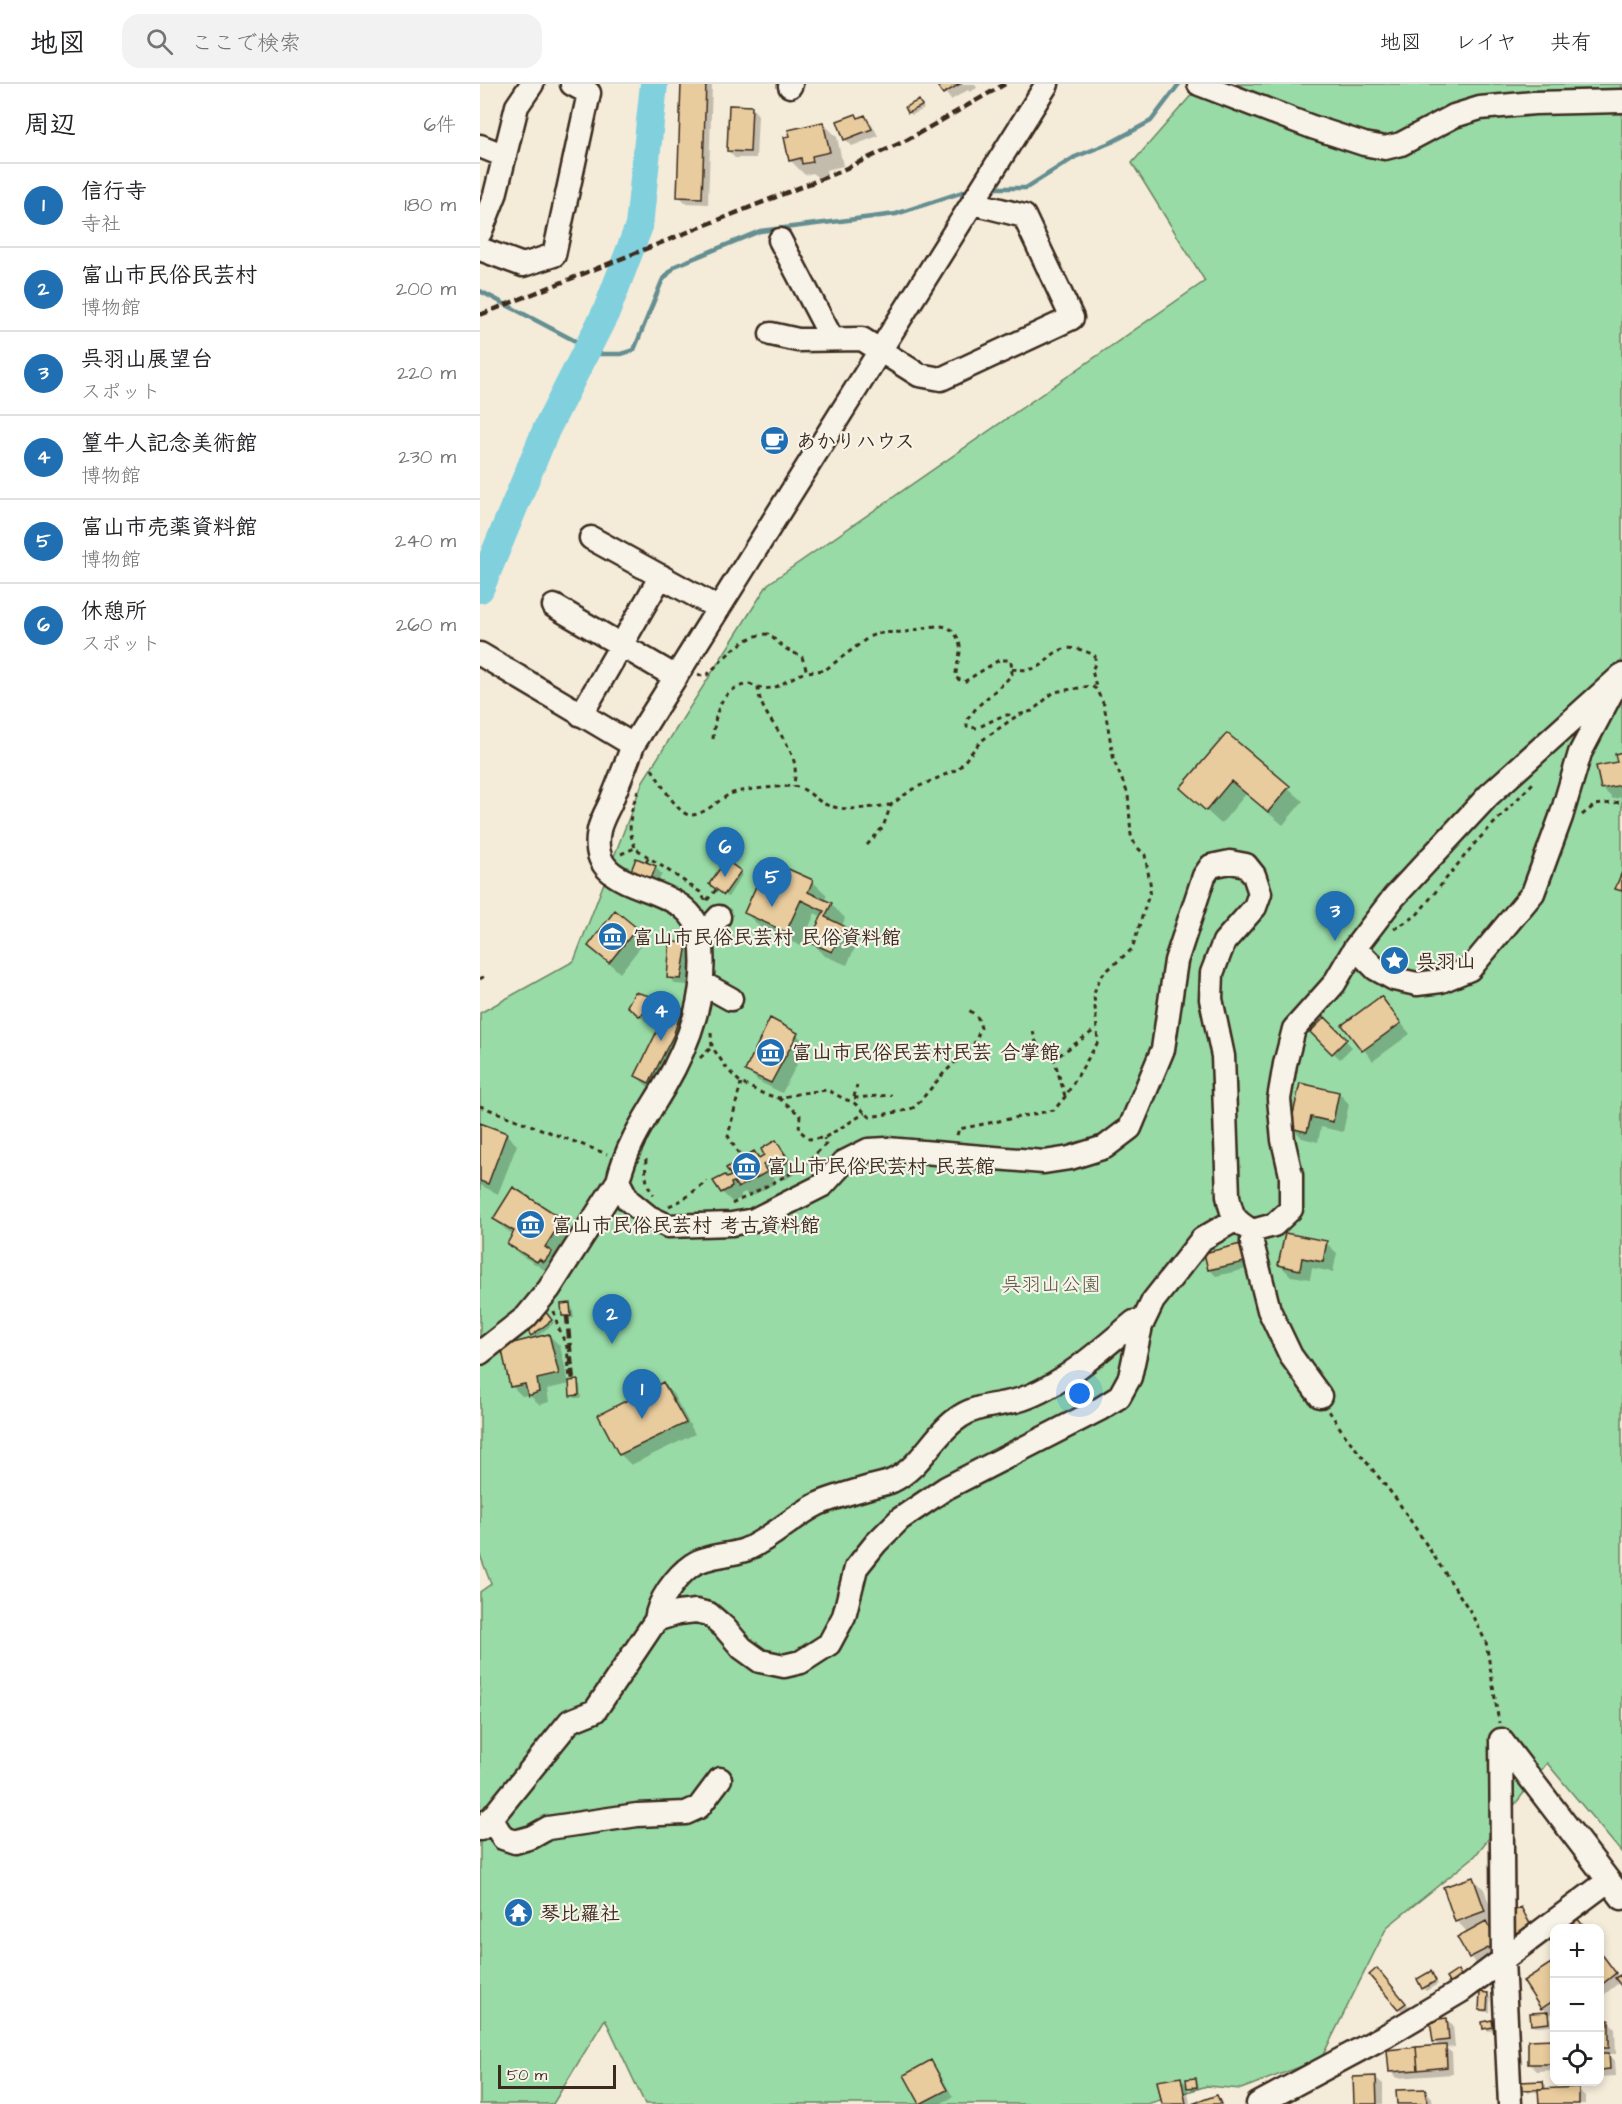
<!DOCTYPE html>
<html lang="ja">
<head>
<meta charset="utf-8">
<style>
  body { margin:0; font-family:"Architects Daughter","Klee One",sans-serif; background:#f2f2f2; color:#202124 }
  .controls { position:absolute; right:18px; bottom:18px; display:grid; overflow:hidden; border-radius:12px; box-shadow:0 3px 9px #0003 }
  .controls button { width:54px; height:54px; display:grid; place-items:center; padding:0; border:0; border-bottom:2px solid #e0e0e0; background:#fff; color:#202124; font:30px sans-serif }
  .scale { position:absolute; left:18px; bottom:15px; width:118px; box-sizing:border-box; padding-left:6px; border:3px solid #3b2a1e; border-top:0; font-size:16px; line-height:21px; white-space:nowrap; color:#3b2a1e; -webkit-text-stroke:4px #f7f3e8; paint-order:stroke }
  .you { position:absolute; left:600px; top:1310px; width:21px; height:21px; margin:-15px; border:4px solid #fff; border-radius:50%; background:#1a73e8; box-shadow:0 0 0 9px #1a73e833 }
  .badge { display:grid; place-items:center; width:39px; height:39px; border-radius:50%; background:#1f6fb2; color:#fff; font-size:20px; font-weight:700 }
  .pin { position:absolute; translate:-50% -50px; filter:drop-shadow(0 2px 3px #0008) }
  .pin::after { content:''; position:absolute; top:32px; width:21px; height:18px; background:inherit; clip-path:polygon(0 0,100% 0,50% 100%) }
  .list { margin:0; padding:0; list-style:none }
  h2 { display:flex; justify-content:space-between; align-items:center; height:78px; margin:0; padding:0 24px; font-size:26px }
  h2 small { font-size:20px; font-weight:400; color:#757577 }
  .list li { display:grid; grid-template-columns:39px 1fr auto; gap:18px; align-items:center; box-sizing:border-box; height:84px; padding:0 24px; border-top:2px solid #e0e0e0 }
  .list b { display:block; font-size:22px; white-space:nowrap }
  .list p { margin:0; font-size:20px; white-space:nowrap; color:#757577 }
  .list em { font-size:20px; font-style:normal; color:#757577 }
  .icon { flex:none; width:33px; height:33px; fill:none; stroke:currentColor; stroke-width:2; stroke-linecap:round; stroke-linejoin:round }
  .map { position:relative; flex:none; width:1142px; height:2020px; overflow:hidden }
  header { display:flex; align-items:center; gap:36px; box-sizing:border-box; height:84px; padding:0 30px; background:#fff; border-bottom:2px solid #e0e0e0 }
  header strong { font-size:28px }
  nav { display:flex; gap:33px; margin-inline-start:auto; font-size:21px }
  .search { width:420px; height:54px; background:#f2f2f2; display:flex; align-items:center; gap:15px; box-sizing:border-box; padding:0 21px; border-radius:18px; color:#757577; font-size:22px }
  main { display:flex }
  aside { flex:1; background:#fff }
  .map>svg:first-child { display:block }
  .green { fill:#98dba6; stroke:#6a8262; stroke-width:1.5 }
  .shadow { fill:#0003 }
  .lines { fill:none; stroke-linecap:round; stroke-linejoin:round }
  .stream { stroke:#658e91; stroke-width:4.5 }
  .river { stroke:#81d0de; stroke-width:28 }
  .building { fill:#e9cc9d; stroke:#3b2a1e; stroke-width:1.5 }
  .minor-casing { stroke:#3b2a1e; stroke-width:27 }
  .path { stroke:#3b2a1e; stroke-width:3; stroke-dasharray:4.5 4.5; stroke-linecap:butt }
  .minor { stroke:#f7f3e8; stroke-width:22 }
  .rail { stroke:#3b2a1e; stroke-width:4.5; stroke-dasharray:9 4.5; stroke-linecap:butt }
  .labels { text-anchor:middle; stroke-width:4.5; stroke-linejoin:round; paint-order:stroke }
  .poi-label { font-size:20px; font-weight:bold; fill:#3b2a1e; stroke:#f7f3e8; text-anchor:start }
  .park-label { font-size:20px; fill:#525640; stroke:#f7f3e8 }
</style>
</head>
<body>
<header>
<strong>地図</strong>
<div class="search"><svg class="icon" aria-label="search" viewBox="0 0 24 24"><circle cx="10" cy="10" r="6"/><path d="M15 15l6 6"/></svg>ここで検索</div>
<nav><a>地図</a><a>レイヤ</a><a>共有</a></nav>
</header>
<main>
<aside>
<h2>周辺<small>6件</small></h2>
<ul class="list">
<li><span class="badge">1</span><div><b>信行寺</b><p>寺社</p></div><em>180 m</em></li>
<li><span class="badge">2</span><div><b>富山市民俗民芸村</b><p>博物館</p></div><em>200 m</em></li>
<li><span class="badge">3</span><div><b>呉羽山展望台</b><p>スポット</p></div><em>220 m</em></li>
<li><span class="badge">4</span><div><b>篁牛人記念美術館</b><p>博物館</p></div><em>230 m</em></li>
<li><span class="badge">5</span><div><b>富山市売薬資料館</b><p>博物館</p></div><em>240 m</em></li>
<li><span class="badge">6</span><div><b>休憩所</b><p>スポット</p></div><em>260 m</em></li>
</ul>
</aside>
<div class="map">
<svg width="1142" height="2020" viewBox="0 0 1142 2020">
  <rect width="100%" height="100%" fill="#f4ebd9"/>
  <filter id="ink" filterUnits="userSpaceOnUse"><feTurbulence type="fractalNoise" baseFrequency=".0167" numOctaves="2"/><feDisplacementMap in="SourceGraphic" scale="12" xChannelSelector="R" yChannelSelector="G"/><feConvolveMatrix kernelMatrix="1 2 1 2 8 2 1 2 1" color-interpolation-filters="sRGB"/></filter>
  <g filter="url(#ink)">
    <path class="green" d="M721 0H1142V1769L1067 1679 995 1772 907 1843 841 1975 761 2005 727 2002 667 2020H165L125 1935 73 2020H0V1508L11 1500 0 1471V929L94 877 163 697 288 500 725 197 652 79Z"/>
    <path class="shadow" d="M203 0H232L228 120 206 119 199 112Z
      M455 0H495L497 4 490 8 488 6 471 16 460 2 458 3Z
      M439 18 444 25 432 31 429 28Z
      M272 24 278 31 276 74H255L248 67Z
      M385 33 392 40 398 52 372 62 365 55 379 35Z
      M343 39 357 53 363 82 346 86 347 92 337 93 333 89 325 91 311 77 305 55Z
      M748 651 823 717 803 741 766 710 741 740 702 704Z
      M1142 670V713L1133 715 1123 705 1118 684 1138 679Z
      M175 783 182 790 177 800 160 793 153 787Z
      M260 788 262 791 248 813 234 803Z
      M332 797 347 811 344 817 351 820 365 834 362 842 378 857 367 881 345 872 331 857 342 833 335 829 321 862 280 843 266 829Z
      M156 845 166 856 140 889 110 862Z
      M206 862 213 869 208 901 195 900 189 893Z
      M169 913 176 920 177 932 166 938 156 928Z
      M901 914 930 950 893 977 864 941Z
      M201 926 211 937 180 1009 167 1002 156 992Z
      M845 935 872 963 860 975 832 948Z
      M317 951 327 961 302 1009 278 997 267 986Z
      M859 1009 869 1020 863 1048 841 1043 838 1058 822 1054 812 1043Z
      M0 1041 26 1050 37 1061 18 1110 0 1101Z
      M296 1058 306 1069 318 1088 305 1096 297 1089 293 1092 296 1099 270 1113 265 1108 261 1110V1113L253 1119 242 1108 248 1096 286 1072Z
      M14 1135 82 1136 93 1146 76 1174 81 1179 68 1188 39 1170 29 1159 34 1151 25 1145Z
      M846 1159 857 1169 853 1188 832 1184 830 1195 811 1192 800 1181Z
      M765 1161 775 1183 736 1192 729 1185Z
      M89 1220 92 1223 94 1234 86 1235 83 1232Z
      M64 1229 74 1239 55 1254 52 1251Z
      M69 1251 80 1262 89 1299 97 1298 100 1301 101 1314H95L92 1311 90 1300 67 1305 69 1318 60 1321 49 1311 42 1312 32 1302Z
      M183 1300 193 1310 215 1350 151 1381 140 1370 161 1311 165 1315 172 1313Z
      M993 1794 1004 1805 1015 1837 1007 1840 1012 1846 1023 1866 997 1880 990 1873 988 1849 977 1837Z
      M1041 1825 1047 1832 1057 1849 1045 1855 1038 1849Z
      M1120 1871 1139 1893 1140 1898 1120 1914Z
      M1071 1881 1074 1884V1931L1072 1929 1069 1931 1071 1942 1055 1943 1052 1940 1067 1929 1062 1924Z
      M891 1892 904 1893 932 1926 925 1931Z
      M953 1892 958 1900 946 1907 943 1904Z
      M1007 1910 1010 1913V1928H1004L1001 1925Z
      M966 1935 973 1942 975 1963 966 1964 972 1969 973 1990 917 1994 910 1987 960 1963 954 1957Z
      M1012 1938 1015 1946 1008 1947 1005 1944Z
      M1120 1938H1129L1135 1944 1136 1970H1128L1135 1977 1136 1992 1120 1993Z
      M1074 1956V1986L1057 1987 1050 1980 1049 1957Z
      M451 1978 457 1985 473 2013 460 2020H442L426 1991Z
      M700 1994 707 2001 710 2020H683Z
      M896 1994 903 2000V2020H876Z
      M715 1995 718 1998 719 2005 712 2006 709 2003Z
      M1063 1998 1066 2001V2006L1098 2005 1105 2012V2020H1061L1060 2008H1044L1041 2005Z
      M1100 1998H1109V2000L1103 2001Z
      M946 2007 952 2014 953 2020H918Z"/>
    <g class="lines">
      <path class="stream" d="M509 104H546L595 73 632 58 671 37 699 0
        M0 207 120 270H141L154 266 182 197 195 182 280 147 416 130 492 105"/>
      <path class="river" d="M0 505 66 346 127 226 159 142 174 0"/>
    </g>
    <path class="building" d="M201 0H226L222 114 197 113Z
      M456 0H480L463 10Z
      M439 16 442 22 428 29 425 23Z
      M249 21 272 22 270 68 247 67Z
      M376 30 378 34 385 31 392 45 364 56 357 37Z
      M343 38 350 68 332 72 333 78 322 80 321 74 309 77 304 53 310 52 308 46Z
      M747 649 810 702 788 728 751 697 726 727 700 704Z
      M1142 668V701L1121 705 1116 682 1137 678 1135 670Z
      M156 774 176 782 171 795 151 787Z
      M246 776 261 787 244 811 229 800Z
      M288 776 333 796 328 808 352 819 345 833 364 842 352 868 329 858 344 827 321 816 306 848 264 829Z
      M1142 788V807L1135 805Z
      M135 826 157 844 129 879 108 862Z
      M190 857 207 860 201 895 187 894Z
      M155 908 170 912 171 925 159 932 147 922Z
      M901 912 921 939 882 967 862 941Z
      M186 919 202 925 193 952 169 999 155 992 181 939Z
      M845 933 867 955 852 970 830 948Z
      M290 934 318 949 291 999 265 987Z
      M820 999 859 1008 853 1038 831 1033 827 1048 810 1044Z
      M0 1039 27 1049 8 1100 0 1097Z
      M296 1056 309 1077 293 1086 287 1078 283 1081 287 1088 258 1104 254 1098 251 1099 252 1103 241 1109 233 1097 245 1091 247 1094 251 1092 246 1084 274 1067 279 1074 284 1071 281 1065Z
      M33 1103 83 1135 65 1163 72 1168 64 1178 59 1175 57 1178 27 1160 34 1147 13 1135Z
      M805 1149 847 1157 843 1178 822 1174 820 1186 798 1181Z
      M765 1159 769 1177 728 1186 724 1169Z
      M90 1219 91 1232H82L81 1220Z
      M65 1227 72 1236 51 1252 45 1243Z
      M69 1250 79 1290 57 1295 59 1308 48 1312 45 1300 30 1303 21 1262Z
      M98 1296 99 1311 90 1312 89 1297Z
      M183 1298 206 1339 139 1371 118 1331 161 1309 163 1314 170 1312 167 1307Z
      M993 1793 1005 1827 975 1838 963 1803Z
      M1041 1823 1051 1842 1037 1850 1027 1831Z
      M1097 1834 1105 1844H1084Z
      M1006 1837 1018 1859 989 1874 977 1853Z
      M1121 1869 1136 1889 1120 1902V1870Z
      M1071 1879 1074 1884V1916L1061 1925 1043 1897Z
      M897 1884 926 1919 918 1925 889 1891Z
      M978 1886 983 1895 971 1902 966 1894Z
      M951 1887 956 1897 942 1905 937 1895Z
      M1140 1891 1142 1895V1903L1135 1894Z
      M1000 1908 1008 1909 1007 1926H999Z
      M1068 1928 1069 1939 1051 1941 1050 1929Z
      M967 1934 969 1956 953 1958 950 1936Z
      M1012 1936 1013 1943 1003 1945 1002 1938Z
      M1120 1936H1129V1964H1120Z
      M1074 1955V1980H1048V1956Z
      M966 1961 967 1983 938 1986 936 1963Z
      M936 1963 938 1986 909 1988 907 1966Z
      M1120 1969H1129L1130 1985 1120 1986Z
      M451 1976 467 2006 440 2020 424 1991Z
      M896 1992 897 2020H874L873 1993Z
      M701 1993 706 2020H682L677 1997Z
      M716 1994 717 2003 707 2004 706 1995Z
      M1063 1997 1064 2005 1040 2006 1039 1998Z
      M1099 2003V2020H1059L1058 2005Z
      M946 2005 947 2020H917L916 2006Z
      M737 2011 741 2020H712Z"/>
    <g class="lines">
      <defs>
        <path id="minor" d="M719 0 832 43 884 60 905 64 921 60 974 32 1000 24 1054 19 1142 17
          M310 2 311 0
          M0 62 25 72
          M0 149 15 111 37 22 52 0
          M300 156 352 255
          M0 165 43 181 74 171 109 9 92 0
          M291 250 318 256 382 255 439 291 461 295 592 234 544 132 493 119
          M111 454 238 524
          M74 522 196 593
          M0 570 153 661
          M101 631 181 492
          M221 853 239 833
          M875 864 896 885 914 895 937 900 961 897 990 885 1053 809 1081 733 1100 669 1132 608
          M222 899 251 915
          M138 1097 148 1116 169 1133 188 1142 252 1140 274 1136 343 1101 364 1078 388 1066 407 1065 564 1078 590 1074 625 1063 650 1044 683 965 696 877 724 792 731 782 750 778 766 781 774 791 780 809 775 823 744 858 732 889 731 915 743 972 748 1112C752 1133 754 1136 772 1147L794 1141 811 1125V1091L803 1056 799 1015 805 980 814 945 854 900 875 864 914 813 1009 711 1142 591
          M772 1147V1159L789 1226 811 1272 840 1312
          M0 1269 46 1233 69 1205 138 1097C147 1060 165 1035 184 1003 210 958 228 909 221 855 212 790 104 819 119 746 121 737 126 728 130 720 138 700 146 681 153 661L567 0
          M176 1536C178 1517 196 1492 212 1481 227 1471 248 1472 265 1466 291 1455 312 1433 338 1420 354 1413 373 1408 390 1403 397 1401 405 1400 412 1397 442 1383 454 1349 481 1332 499 1320 522 1322 542 1315 581 1302 622 1265 654 1238L661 1242
          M1021 1656 1023 1876 1030 2020
          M1021 1656 1142 1814
          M11 1734 23 1754 35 1758 52 1753 68 1744 157 1731 206 1729 219 1723 240 1695
          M0 1745 6 1741 90 1637 115 1627 176 1536 198 1529 216 1527 229 1530 244 1543 262 1564 280 1577 304 1582 321 1578 349 1560 364 1532 376 1484 396 1459 420 1435 466 1404 620 1325 639 1313 650 1293 661 1242 673 1217 722 1155 755 1136
          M778 2020 907 1951 981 1907 1128 1797"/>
      </defs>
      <use href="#minor" class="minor-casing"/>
      <path class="path" d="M532 585C541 586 551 587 560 582 567 578 571 570 579 567 590 561 605 566 615 572V580L612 586 616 603
        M218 590 222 592 227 591C245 574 262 551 288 550L306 565 322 573 327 588 345 586 389 553C401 547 413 549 425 548 444 546 469 531 479 557 483 570 475 581 476 594L484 598 519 576H531L532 590 527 596 497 623 487 636V643L497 644 524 631H529L531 635
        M278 603C279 639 326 661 313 702
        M233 655C235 630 239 604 270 600 297 613 303 594 327 588
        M172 685C179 696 197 729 209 731 224 732 238 716 250 710 261 705 297 703 310 702 328 702 335 718 350 722 370 728 390 723 410 721
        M1102 731 1115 721 1142 718
        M387 761 403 743 411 721 419 715 433 705 478 685 501 657 538 631 552 627 574 608 611 602 616 605 624 621 634 677 648 710 651 751 655 761 665 771 671 804 652 865 623 890 616 902 614 911 618 958 585 1013 574 1026 479 1045 476 1054
        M155 763C146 743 151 726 158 706
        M141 770 155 764 220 808 227 819
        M166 778 169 772
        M227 816 236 806
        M914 845 936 832 995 759 1053 699
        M0 895 6 891
        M553 947C556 962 560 968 574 975
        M231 949 232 963 248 986 261 999 284 1010 299 1014 322 1009 348 1006 364 1015 373 1018 390 1033 428 1026 435 1023 464 989 494 960 501 944 498 934 488 925
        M220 974 232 963
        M585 1012 574 975 616 945
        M374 1013 377 1001
        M299 1014 320 1031 319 1046 329 1055 344 1054 385 1029
        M374 1014 412 1011
        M0 1022 127 1070
        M259 1070 248 1052 261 999
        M166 1075C165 1088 165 1101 174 1111
        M252 1120 321 1084 346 1060 344 1054
        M189 1122 204 1115 227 1097
        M74 1227 78 1243 87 1263 90 1295
        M849 1327 864 1350 917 1416 990 1527 1006 1558 1019 1639"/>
      <use href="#minor" class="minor"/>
      <path class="rail" d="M0 231 356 89 427 56 525 0
        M87 1232 93 1297"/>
    </g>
  </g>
  <defs>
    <symbol id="cafe-disc" viewBox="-11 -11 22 22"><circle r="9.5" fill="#1f6fb2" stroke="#f7f3e8"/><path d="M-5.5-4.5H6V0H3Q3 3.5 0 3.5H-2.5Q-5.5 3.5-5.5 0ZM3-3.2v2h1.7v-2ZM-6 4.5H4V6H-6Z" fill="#fff"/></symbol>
    <symbol id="museum-disc" viewBox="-11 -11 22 22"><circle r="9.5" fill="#1f6fb2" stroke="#f7f3e8"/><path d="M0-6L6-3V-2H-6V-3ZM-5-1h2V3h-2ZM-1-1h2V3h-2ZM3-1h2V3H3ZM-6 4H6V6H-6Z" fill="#fff"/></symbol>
    <symbol id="sight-disc" viewBox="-11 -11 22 22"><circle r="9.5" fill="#1f6fb2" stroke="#f7f3e8"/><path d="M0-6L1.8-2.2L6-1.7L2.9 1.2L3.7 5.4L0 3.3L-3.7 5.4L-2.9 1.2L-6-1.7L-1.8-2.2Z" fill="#fff"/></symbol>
    <symbol id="temple-disc" viewBox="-11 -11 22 22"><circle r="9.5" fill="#1f6fb2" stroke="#f7f3e8"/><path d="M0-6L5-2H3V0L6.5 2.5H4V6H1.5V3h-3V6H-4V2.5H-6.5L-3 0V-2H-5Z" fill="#fff"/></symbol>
  </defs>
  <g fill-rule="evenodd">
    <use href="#cafe-disc" x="278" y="340" width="33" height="33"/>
    <use href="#museum-disc" x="116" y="836" width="33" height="33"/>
    <use href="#sight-disc" x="898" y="860" width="33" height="33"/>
    <use href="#museum-disc" x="274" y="952" width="33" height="33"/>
    <use href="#museum-disc" x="250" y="1066" width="33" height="33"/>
    <use href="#museum-disc" x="34" y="1124" width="33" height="33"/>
    <use href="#temple-disc" x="22" y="1812" width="33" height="33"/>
  </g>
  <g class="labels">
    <g class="poi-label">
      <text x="316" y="364">あかりハウス</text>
      <text x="153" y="860">富山市民俗民芸村 民俗資料館</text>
      <text x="936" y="884">呉羽山</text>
      <text x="312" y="975">富山市民俗民芸村民芸 合掌館</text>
      <text x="287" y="1089">富山市民俗民芸村 民芸館</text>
      <text x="72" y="1148">富山市民俗民芸村 考古資料館</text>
      <text x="60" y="1836">琴比羅社</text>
    </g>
    <g class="park-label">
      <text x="571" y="1207">呉羽山公園</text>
    </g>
  </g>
</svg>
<div class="controls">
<button>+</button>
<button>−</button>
<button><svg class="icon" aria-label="locate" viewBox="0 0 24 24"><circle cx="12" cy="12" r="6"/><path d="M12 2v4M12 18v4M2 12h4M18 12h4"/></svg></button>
</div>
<div class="scale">50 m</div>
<div class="you"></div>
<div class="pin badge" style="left:162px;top:1335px">1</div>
<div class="pin badge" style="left:132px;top:1260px">2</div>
<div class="pin badge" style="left:855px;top:857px">3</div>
<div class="pin badge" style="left:181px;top:957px">4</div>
<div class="pin badge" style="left:292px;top:823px">5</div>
<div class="pin badge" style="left:245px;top:793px">6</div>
</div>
</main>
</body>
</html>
